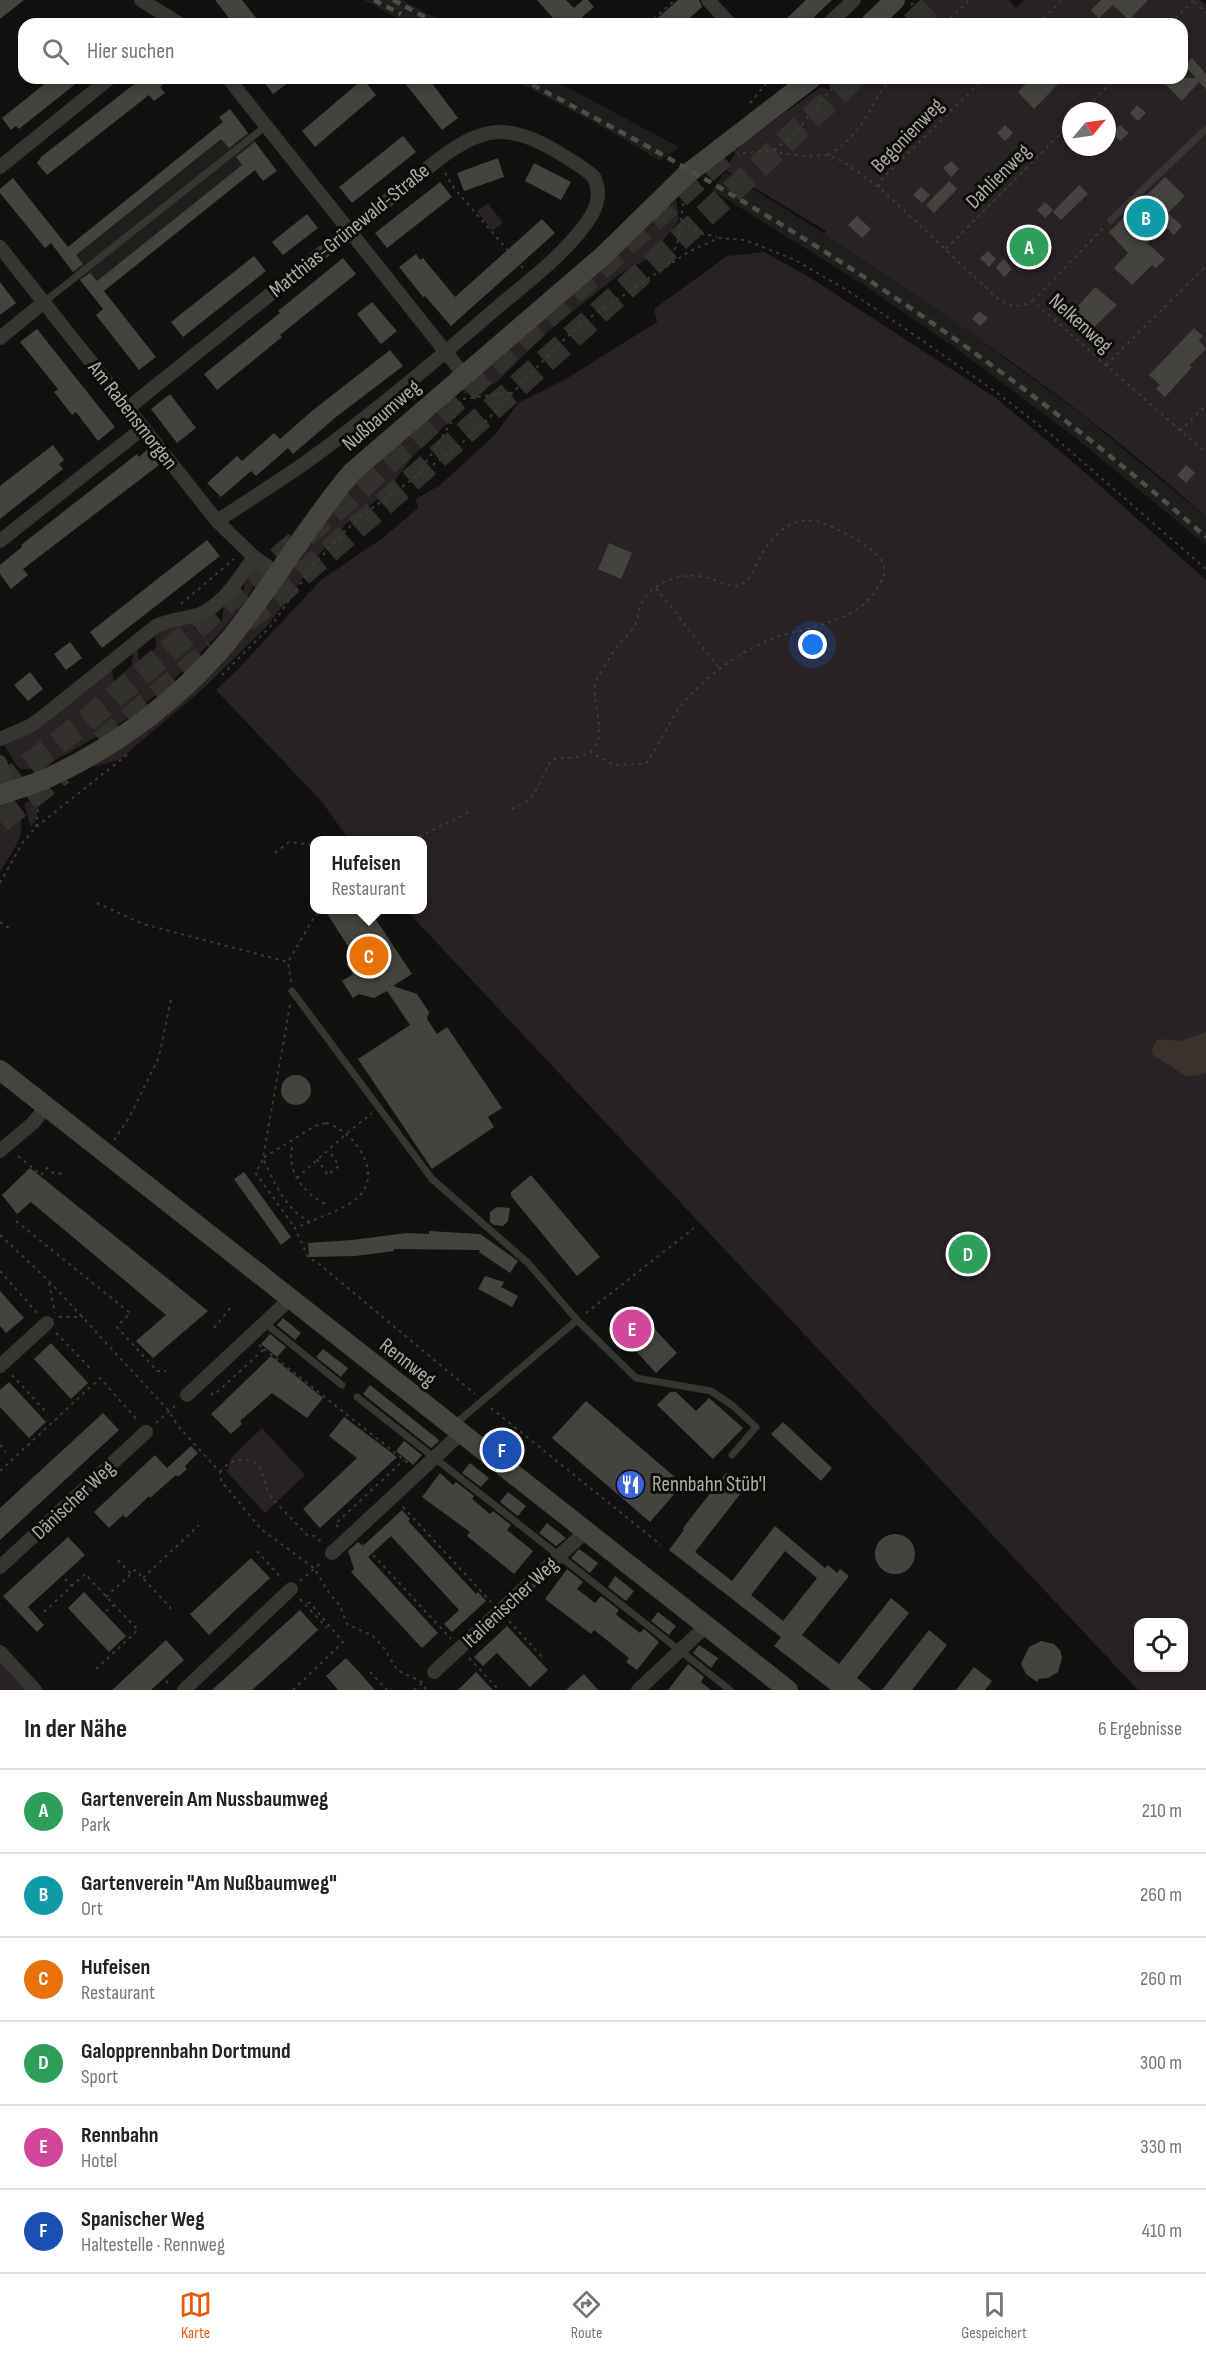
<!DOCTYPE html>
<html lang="de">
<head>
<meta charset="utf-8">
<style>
  body { margin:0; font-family:"Sofia Sans Condensed",sans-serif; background:#f2f2f2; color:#222 }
  .controls { position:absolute; right:18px; bottom:18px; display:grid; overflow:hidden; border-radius:12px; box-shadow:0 3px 9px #0003 }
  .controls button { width:54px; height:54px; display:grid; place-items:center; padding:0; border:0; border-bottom:2px solid #e0e0e0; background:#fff; color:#222; font:30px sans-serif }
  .compass { position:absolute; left:1062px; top:102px; width:54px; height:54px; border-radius:50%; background:#fff; box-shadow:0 3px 9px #0003; rotate:61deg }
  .you { position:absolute; left:813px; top:645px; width:21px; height:21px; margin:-15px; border:4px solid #fff; border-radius:50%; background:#1a73e8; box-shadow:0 0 0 9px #1a73e833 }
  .badge { display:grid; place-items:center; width:39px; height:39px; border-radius:50%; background:#ea580c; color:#fff; font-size:20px; font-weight:700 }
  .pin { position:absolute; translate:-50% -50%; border:3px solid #fff; box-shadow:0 2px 6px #0006 }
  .popup { position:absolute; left:310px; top:836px; width:117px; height:78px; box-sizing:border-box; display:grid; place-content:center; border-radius:12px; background:#fff; filter:drop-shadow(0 2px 4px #0005); font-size:20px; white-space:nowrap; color:#767676 }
  .popup b { font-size:22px; color:#222 }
  .popup::after { content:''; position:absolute; left:50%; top:100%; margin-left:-12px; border:12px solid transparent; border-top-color:#fff }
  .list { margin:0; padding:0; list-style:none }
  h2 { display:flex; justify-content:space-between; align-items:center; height:78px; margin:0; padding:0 24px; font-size:26px }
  h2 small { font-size:20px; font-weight:400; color:#767676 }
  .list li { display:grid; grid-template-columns:39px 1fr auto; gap:18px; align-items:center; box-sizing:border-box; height:84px; padding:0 24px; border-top:2px solid #e0e0e0 }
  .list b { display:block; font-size:22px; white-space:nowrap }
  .list p { margin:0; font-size:20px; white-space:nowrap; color:#767676 }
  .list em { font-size:20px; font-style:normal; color:#767676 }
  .icon { flex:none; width:33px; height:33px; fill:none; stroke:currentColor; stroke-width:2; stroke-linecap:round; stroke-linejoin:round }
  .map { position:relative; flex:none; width:1206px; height:1690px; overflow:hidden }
  .search { position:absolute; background:#fff; box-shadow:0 3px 9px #0003; left:18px; right:18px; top:18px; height:66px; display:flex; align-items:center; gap:15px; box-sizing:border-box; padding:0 21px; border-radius:18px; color:#767676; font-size:22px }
  .sheet { height:582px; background:#fff }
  nav { display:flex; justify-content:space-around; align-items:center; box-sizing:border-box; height:84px; border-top:2px solid #e0e0e0; background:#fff; font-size:16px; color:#767676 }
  nav a { display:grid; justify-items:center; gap:3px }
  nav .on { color:#ea580c }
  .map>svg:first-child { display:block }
  .built { fill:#1e1e1c }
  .green { fill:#282126; fill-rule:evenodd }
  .water { fill:#38322b }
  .building { fill:#44433f; fill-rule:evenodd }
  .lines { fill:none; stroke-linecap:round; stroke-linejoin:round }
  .highway-tunnel { stroke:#31302d; stroke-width:24; stroke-dasharray:24 12; stroke-linecap:butt }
  .path { stroke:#3c3b37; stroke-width:2; stroke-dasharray:3 4.5; stroke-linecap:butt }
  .lane { stroke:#353531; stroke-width:7 }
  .street { stroke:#353531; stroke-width:14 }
  .secondary { stroke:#45443f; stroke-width:20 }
  .rail { stroke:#4e4d48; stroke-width:4.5; stroke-dasharray:8 6; stroke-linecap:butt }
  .labels { text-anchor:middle; stroke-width:6; stroke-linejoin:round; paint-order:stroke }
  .street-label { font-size:21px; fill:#b0ada2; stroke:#0c0c0b }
  .poi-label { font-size:21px; fill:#b0ada2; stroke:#0c0c0b; text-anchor:start }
</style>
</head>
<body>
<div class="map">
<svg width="1206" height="1690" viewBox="0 0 1206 1690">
  <rect width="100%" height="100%" fill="#111110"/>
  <path class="built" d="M364 0H402L448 24H409Z
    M510 78H550L679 147 660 161 608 130Z
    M230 109 277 171 263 181 254 170 94 298 59 254 223 122 219 117Z
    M725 172 811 225 937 308 1085 417 1206 517V545L1072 435 958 350 864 285 712 190Z"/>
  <path class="green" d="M924 0H1009L1016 8 1024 0H1200L1206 5V517C1089 411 956 321 824 234L826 231 725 170 742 143 821 87 831 90 844 78H1182V24H899ZM1071 111H1107V147H1071Z
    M676 200 679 220 649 258 620 274 547 332 497 382 486 388 465 394 461 389 611 262Z
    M488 203 503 223 492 231 477 211Z
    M764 252 809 277 996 398 1081 469 1206 580V1690H1138L406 910H423V840H349L322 802 216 690 237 670 321 580 384 537 418 508 416 499 440 485 495 435 518 403 566 379 657 322 654 309 727 256ZM1138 1622H1184V1668H1138Z
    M452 395 457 401 455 412 448 423 413 456 385 494 350 520 314 560 306 562 297 557 356 480Z
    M293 563 305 569 306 573 270 623 204 688 119 760 93 767Z
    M249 569 253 576 254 586 242 606 220 633 173 680 128 718 65 755 35 769H21L16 765 4 744 111 668 114 681 132 665 133 650 137 647 139 661 156 648 155 633 166 626 193 621 195 630 212 627 222 621 224 603 229 597 233 607C246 596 243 583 249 569Z
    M35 798C39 807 38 820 31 827L24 804Z
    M13 808C34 828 11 853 0 872V812Z
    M262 1428 305 1475 265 1513 227 1472 231 1458Z
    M0 1658 29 1690H0Z"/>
  <path class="water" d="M1206 1032V1073C1182 1080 1184 1074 1166 1063 1154 1056 1146 1055 1158 1039L1180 1041Z"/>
  <path class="building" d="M0 0H24L0 19Z
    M215 0H242L261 24H221L229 18Z
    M537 0H566L574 8 583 0H588L594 7 582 17 588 24H558Z
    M678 0H699L702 7 683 24H651Z
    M806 0H832L814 17 819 24H781Z
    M1101 0H1148L1129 20 1113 5 1099 18 1091 10Z
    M1192 58 1206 74V89L1199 82 1182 101 1159 78H1196L1184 65Z
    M52 78H83L19 129 16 126 11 130 2 118Z
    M142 78H171L160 87 165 93 154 101 149 95 47 175 37 163 41 157Z
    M261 78H295L273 94Z
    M401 78H428L458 118 442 130Z
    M1032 78H1064L1034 109 1018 92Z
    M363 79 376 95 315 147 302 131Z
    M1137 105 1146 113 1138 121 1130 113Z
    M230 109 248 133 229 148 221 139 76 255 83 264 73 272 51 243 45 248 0 193V189L13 178 68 247 223 122 219 117Z
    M1005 125 1013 133 1005 141 997 133Z
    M1120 125 1129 133 1120 141 1112 133Z
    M403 136 416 152 352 203 339 187Z
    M255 142 277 171 263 181 255 170 104 291 156 357 139 370 96 315 103 309 80 280 90 273 97 281 242 165 236 157Z
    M498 158 504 177 464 191 457 173Z
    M951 161 959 169 951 177 943 168Z
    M534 163 571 182 561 200 525 181Z
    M1165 177 1185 196 1168 213 1182 226 1174 235 1161 223 1146 238 1149 241 1147 243 1165 259 1156 268 1152 265 1132 285 1114 268 1128 253 1109 232Z
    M949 181 957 189 934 213 926 205Z
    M440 182 452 197 387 248 375 233Z
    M1079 185 1088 194 1061 220 1053 212Z
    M921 187 930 195 922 203 913 195Z
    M1045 202 1053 210 1045 218 1037 210Z
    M307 214 318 228 283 255 272 242Z
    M857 216 871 229 862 238 848 225Z
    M542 219 555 233 451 326 425 296 423 297 399 267 416 254 420 260 423 258 455 297Z
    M988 251 996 259 989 267 980 258Z
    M254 256 266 271 183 337 171 322Z
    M343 258 356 274 280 335 282 337 217 390 204 374 280 313 278 311Z
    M1004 259 1012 269 1004 277 996 267Z
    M0 282 16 303 0 315Z
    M1095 287 1117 305 1091 330 1080 321 1076 325 1068 317Z
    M372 302 397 331 381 344 357 314Z
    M979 311 988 318 980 326 972 319Z
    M1194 328 1203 336 1199 340 1206 349 1190 365 1192 367 1165 397 1156 389 1160 385 1149 375Z
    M37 329 115 427 98 441 76 412 72 415 54 392 58 389 20 342Z
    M390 350 403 366 336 417 293 454 288 448 256 476 251 471 221 497 207 483 237 456 242 461 274 433 280 439 312 411Z
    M170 394 196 428 177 443 151 409Z
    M53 445 64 460 59 464 63 469 0 519V486Z
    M147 450 159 465 23 569 28 575 11 589 0 574V565L22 547 21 545 137 454 139 457Z
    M1186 465 1195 473 1186 483 1177 475Z
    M207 540 220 556 102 648 90 632Z
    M609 543 632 553 621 579 598 569Z
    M70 642 82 658 66 670 54 654Z
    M30 672 43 689 28 701 14 685Z
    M324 909H369L412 974 393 986 417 994 429 1012 427 1019 437 1034 447 1027 502 1108 488 1117 494 1127 432 1169 358 1059 410 1025 387 991 374 998 359 994 353 998 342 981 353 974 346 964 355 957Z
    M281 1090a15 15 0 1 1 30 0a15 15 0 1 1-30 0Z
    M30 1168 65 1196 208 1311 153 1358 136 1341 166 1315 31 1202 17 1214 2 1195Z
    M244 1172 291 1237 281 1245 234 1179Z
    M531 1175 600 1257 577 1276 511 1196V1192Z
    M497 1207 510 1208 508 1221 503 1226 494 1225 490 1222V1212Z
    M429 1231 480 1234 518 1261 510 1273 479 1252 480 1250 394 1249V1251L355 1256 309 1257 308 1243 352 1240 407 1233 429 1234Z
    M485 1276 504 1282 501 1287 518 1296 512 1307 478 1289Z
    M0 1291 24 1318 6 1333 0 1326Z
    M633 1306 677 1353 656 1373 612 1325Z
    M283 1318 301 1333 295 1340 277 1325Z
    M270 1334 286 1347 277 1357 261 1344Z
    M51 1343 88 1383 71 1399 34 1359Z
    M323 1349 348 1368 341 1377 316 1357Z
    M271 1356 323 1398 307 1418 272 1393 240 1421 242 1424 231 1434 211 1414Z
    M9 1382 46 1422 29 1438 0 1407V1390Z
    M370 1385 439 1440 438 1442 431 1448 363 1394Z
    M670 1392H676L696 1411 709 1398 743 1428 713 1459 657 1405Z
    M586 1401 683 1484 650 1522 552 1438Z
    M103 1413 119 1430 0 1540V1508Z
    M344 1417 397 1457 320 1528 303 1509 357 1458 329 1436Z
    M783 1422 832 1468 821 1481 771 1434Z
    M404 1441 422 1455 413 1465 396 1451Z
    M191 1446 198 1453 185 1466 187 1469 178 1477 176 1475 150 1498 149 1496 126 1518 123 1515 109 1528 94 1512 155 1455 167 1468Z
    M470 1463 489 1478 481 1487 462 1473Z
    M440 1473 453 1485 456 1482 474 1496 472 1499 490 1514 493 1511 511 1525 507 1530 533 1551 514 1574 467 1536 470 1532 422 1497Z
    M726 1473 745 1488 695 1552 732 1581 775 1526 825 1568 828 1565 837 1573 840 1569 849 1576 802 1635 839 1664 891 1598 909 1613 857 1678 872 1690H831L774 1646 781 1637 669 1550 684 1530 683 1528ZM785 1551 817 1578 783 1621 751 1595Z
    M508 1492 526 1506 518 1516 500 1502Z
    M402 1510 410 1519 408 1521 476 1594 478 1592 486 1601 452 1632 444 1624 459 1610 391 1536 368 1557 438 1633 422 1648 351 1572 354 1569 348 1551 358 1542 363 1546Z
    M547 1523 566 1538 556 1546 539 1533Z
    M875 1554a20 20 0 1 1 40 0a20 20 0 1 1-40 0Z
    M68 1537 85 1555 28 1607 44 1625 37 1632 3 1596Z
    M579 1549 598 1563 590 1573 571 1558Z
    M251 1558 270 1578 209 1635 190 1614Z
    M567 1569 583 1582 577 1589 595 1603 601 1596 619 1610 616 1614 619 1617 640 1633 644 1629 659 1642 637 1670 626 1662 629 1658 603 1637 594 1630 591 1634 545 1599Z
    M615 1576 634 1591 626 1601 608 1587Z
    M84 1592 126 1636 109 1652 68 1608Z
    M300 1610 318 1630 291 1655 252 1690H212Z
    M658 1612 676 1626 669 1635 651 1621Z
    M507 1626 548 1670 530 1687 497 1653 483 1666 474 1657Z
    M929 1630 947 1645 912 1690H882Z
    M166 1640 184 1660 163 1679 151 1690H112Z
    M1041 1641 1054 1644 1060 1650 1062 1658 1058 1672 1048 1678 1039 1679 1037 1682 1026 1674 1021 1664 1029 1647Z
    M699 1645 718 1658 711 1668 693 1653Z
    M346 1658 359 1672 375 1690H338L326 1676Z
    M688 1664 704 1677 701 1682 711 1690H668Z
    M974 1667 992 1681 985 1690H956Z
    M476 1672 493 1690H458Z
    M584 1674 598 1690H566Z"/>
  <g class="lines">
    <path class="highway-tunnel" d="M912 24 938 0
      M246 621C455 447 654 263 854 78
      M101 742 213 649
      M0 787 81 725 347 500 733 147
      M0 821 62 773"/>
    <path class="path" d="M1194 2 1206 13
      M911 5 917 0
      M648 24 675 0
      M945 24 969 0
      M1038 24 1062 0
      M1170 24 1193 1
      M750 103 771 78
      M1083 111 1116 78
      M774 150 795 133 840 78
      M743 153 774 150 781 153 803 156 828 155 844 162 879 187 997 298C1011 308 1017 308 1033 301L1206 453
      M828 155C864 135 868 107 891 78
      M445 173 454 188 523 268
      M879 187 880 181 984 78
      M682 221 701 233 717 237
      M946 249 1071 123
      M669 264 679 238 683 203
      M1033 301 1104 227
      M1106 365 1206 266
      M463 399 514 392
      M1180 431 1206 405
      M418 475 457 413 460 402
      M656 588 719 668
      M181 604 234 559
      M222 675 272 625 311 568 341 535 361 516 455 449 484 423 558 345 589 318 690 251 719 238 745 240 793 259 850 292 907 330 996 392 1054 437 1206 569
      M512 809 529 800 535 792 551 760C563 756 575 760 586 754 616 737 584 699 599 675 605 666 610 656 616 648 621 640 629 635 634 627 639 620 638 610 642 602 654 581 683 572 705 577 717 580 733 591 744 583 752 577 756 565 761 556 774 531 797 512 826 524 841 531 880 549 884 566 886 573 882 580 878 587 871 599 861 608 849 614 827 625 803 629 780 636 761 642 744 652 728 663 711 674 693 691 681 706 667 724 660 746 645 764L614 765 590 752
      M36 827 39 800
      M342 840 347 838
      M412 840 469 812
      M275 853 289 842 315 845
      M0 883 23 842 36 827 128 754
      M97 903 143 924 288 962
      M0 922 9 928
      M291 982 288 962 314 917 321 910
      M290 1005 263 1158 260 1166 255 1172 295 1228
      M326 1123C354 1131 386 1174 356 1199 344 1209 324 1215 310 1222 286 1210 273 1181 263 1158L315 1126Z
      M114 1140 129 1118 159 1057 171 999
      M292 1147C287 1172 303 1192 325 1204
      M18 1156 41 1175 47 1168 53 1173 64 1174
      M317 1159 328 1175 339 1166 329 1150
      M297 1178 346 1134 372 1113
      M16 1221 130 1313 117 1327 157 1371H166
      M310 1222 295 1228 308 1257 318 1263 475 1394
      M0 1235 49 1281 169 1411 178 1426 220 1472V1477L222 1482 262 1530 314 1568 329 1593 340 1606 347 1624 373 1636 384 1648 397 1670 422 1682 426 1690
      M0 1271 38 1314
      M49 1283 55 1313
      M586 1313 694 1228
      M59 1317H83
      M214 1328 231 1307
      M56 1333 90 1368
      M264 1349 408 1463
      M12 1375 48 1414
      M211 1393 214 1395 264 1349 259 1345
      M491 1408 661 1545
      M156 1423 176 1405
      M0 1445 6 1452
      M0 1471 100 1378 139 1422
      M220 1472C226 1465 231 1461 240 1460 267 1459 260 1480 271 1496 281 1510 296 1522 307 1535L315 1536 322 1543
      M403 1507 491 1602
      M338 1527 335 1524 404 1460
      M363 1544 451 1639
      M257 1551 282 1579
      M118 1560 131 1574
      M143 1578 199 1525
      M65 1579 72 1586
      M300 1581 323 1561
      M106 1597 135 1570 170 1607 171 1613
      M300 1599 327 1628
      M106 1611 114 1605
      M44 1612 85 1574 138 1630 96 1669
      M509 1621 544 1659
      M469 1658 499 1690
      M370 1672 387 1690
      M166 1681 171 1686
      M293 1690 343 1642 310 1603H303
      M414 1690 423 1682"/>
    <path class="lane" d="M1111 220 1206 129
      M44 302 266 126
      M292 991 432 1179 528 1263 577 1320
      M265 1323 342 1385
      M357 1397 730 1690
      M454 1425 577 1320 636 1378 711 1391 733 1406 756 1427 732 1455"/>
    <path class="street" d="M141 0 180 24
      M708 0 730 24
      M828 24 854 0
      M228 78 464 375
      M0 167 110 78
      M0 247 217 521 254 557 277 573
      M0 338 44 302
      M128 408 438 160C482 126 508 123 556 151 568 159 583 166 594 177 600 190 599 203 591 216 571 249 530 280 500 305 437 360 373 414 305 463 276 483 246 502 217 521
      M0 541 143 428
      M0 739 30 726 40 719 156 626C170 619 183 619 197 615 223 606 239 578 254 557
      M0 762 12 791
      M0 1151 33 1123 46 1107
      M0 1366 47 1323
      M187 1395 290 1299
      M332 1553 460 1434
      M0 1567 146 1432
      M0 1652 35 1690
      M434 1672 585 1532
      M184 1690 291 1589
      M638 1690 705 1627"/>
    <path class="secondary" d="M870 24 895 0
      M0 795C14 790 29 786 43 780 113 749 179 700 228 641 272 587 307 525 352 472L604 255 686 175 812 78
      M0 1070 788 1690"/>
    <path class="rail" d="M374 0 401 14
      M393 0 438 24
      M520 78C585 113 651 147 715 185 889 286 1055 404 1206 537"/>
  </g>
  <defs>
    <symbol id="restaurant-disc" viewBox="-11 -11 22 22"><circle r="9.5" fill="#3b65de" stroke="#0c0c0b"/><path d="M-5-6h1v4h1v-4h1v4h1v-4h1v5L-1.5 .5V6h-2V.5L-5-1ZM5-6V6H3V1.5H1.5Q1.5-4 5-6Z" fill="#fff"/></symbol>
  </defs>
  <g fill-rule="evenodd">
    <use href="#restaurant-disc" x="614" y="1468" width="33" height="33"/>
  </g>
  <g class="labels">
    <g class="street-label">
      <text transform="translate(907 135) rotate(-46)" y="7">Begonienweg</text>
      <text transform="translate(998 176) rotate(-45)" y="7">Dahlienweg</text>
      <text transform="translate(349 230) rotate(-39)" y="7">Matthias-Grünewald-Straße</text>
      <text transform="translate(1081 323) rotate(42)" y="7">Nelkenweg</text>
      <text transform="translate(133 415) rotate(52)" y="7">Am Rabensmorgen</text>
      <text transform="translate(381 415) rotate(-41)" y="7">Nußbaumweg</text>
      <text transform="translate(408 1362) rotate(38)" y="7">Rennweg</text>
      <text transform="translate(73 1500) rotate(-43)" y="7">Dänischer Weg</text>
      <text transform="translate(510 1602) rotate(-43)" y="7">Italienischer Weg</text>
    </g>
    <g class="poi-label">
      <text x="652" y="1491">Rennbahn Stüb'l</text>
    </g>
  </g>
</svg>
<div class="controls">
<button><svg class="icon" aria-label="locate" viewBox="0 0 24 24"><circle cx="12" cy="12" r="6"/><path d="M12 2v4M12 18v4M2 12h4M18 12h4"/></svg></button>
</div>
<svg class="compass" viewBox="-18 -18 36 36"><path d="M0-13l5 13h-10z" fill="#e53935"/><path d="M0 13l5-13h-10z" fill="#767676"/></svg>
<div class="you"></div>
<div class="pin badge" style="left:1029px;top:247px;background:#2e9e5b">A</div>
<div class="pin badge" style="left:1146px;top:218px;background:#0f9aa8">B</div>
<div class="pin badge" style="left:369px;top:956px;background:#e8710a">C</div>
<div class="popup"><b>Hufeisen</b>Restaurant</div>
<div class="pin badge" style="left:968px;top:1254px;background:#2e9e5b">D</div>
<div class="pin badge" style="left:632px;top:1329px;background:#d1479c">E</div>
<div class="pin badge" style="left:502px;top:1450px;background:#1a4fb4">F</div>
<div class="search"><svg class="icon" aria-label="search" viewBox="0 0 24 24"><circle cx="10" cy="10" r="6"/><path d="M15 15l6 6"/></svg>Hier suchen</div>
</div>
<section class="sheet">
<h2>In der Nähe<small>6 Ergebnisse</small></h2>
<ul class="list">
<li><span class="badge" style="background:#2e9e5b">A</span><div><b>Gartenverein Am Nussbaumweg</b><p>Park</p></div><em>210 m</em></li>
<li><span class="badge" style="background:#0f9aa8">B</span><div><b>Gartenverein &quot;Am Nußbaumweg&quot;</b><p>Ort</p></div><em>260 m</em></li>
<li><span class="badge" style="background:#e8710a">C</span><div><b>Hufeisen</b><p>Restaurant</p></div><em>260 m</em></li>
<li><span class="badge" style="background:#2e9e5b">D</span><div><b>Galopprennbahn Dortmund</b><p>Sport</p></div><em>300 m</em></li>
<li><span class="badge" style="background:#d1479c">E</span><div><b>Rennbahn</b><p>Hotel</p></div><em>330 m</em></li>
<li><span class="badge" style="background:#1a4fb4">F</span><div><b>Spanischer Weg</b><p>Haltestelle · Rennweg</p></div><em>410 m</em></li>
</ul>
</section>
<nav>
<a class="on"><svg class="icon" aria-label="map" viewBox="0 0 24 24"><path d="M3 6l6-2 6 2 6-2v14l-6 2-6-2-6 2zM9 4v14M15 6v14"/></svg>Karte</a>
<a><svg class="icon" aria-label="directions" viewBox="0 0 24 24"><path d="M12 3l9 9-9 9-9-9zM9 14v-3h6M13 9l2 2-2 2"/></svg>Route</a>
<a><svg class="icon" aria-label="saved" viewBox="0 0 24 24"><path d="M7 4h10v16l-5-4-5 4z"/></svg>Gespeichert</a>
</nav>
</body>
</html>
